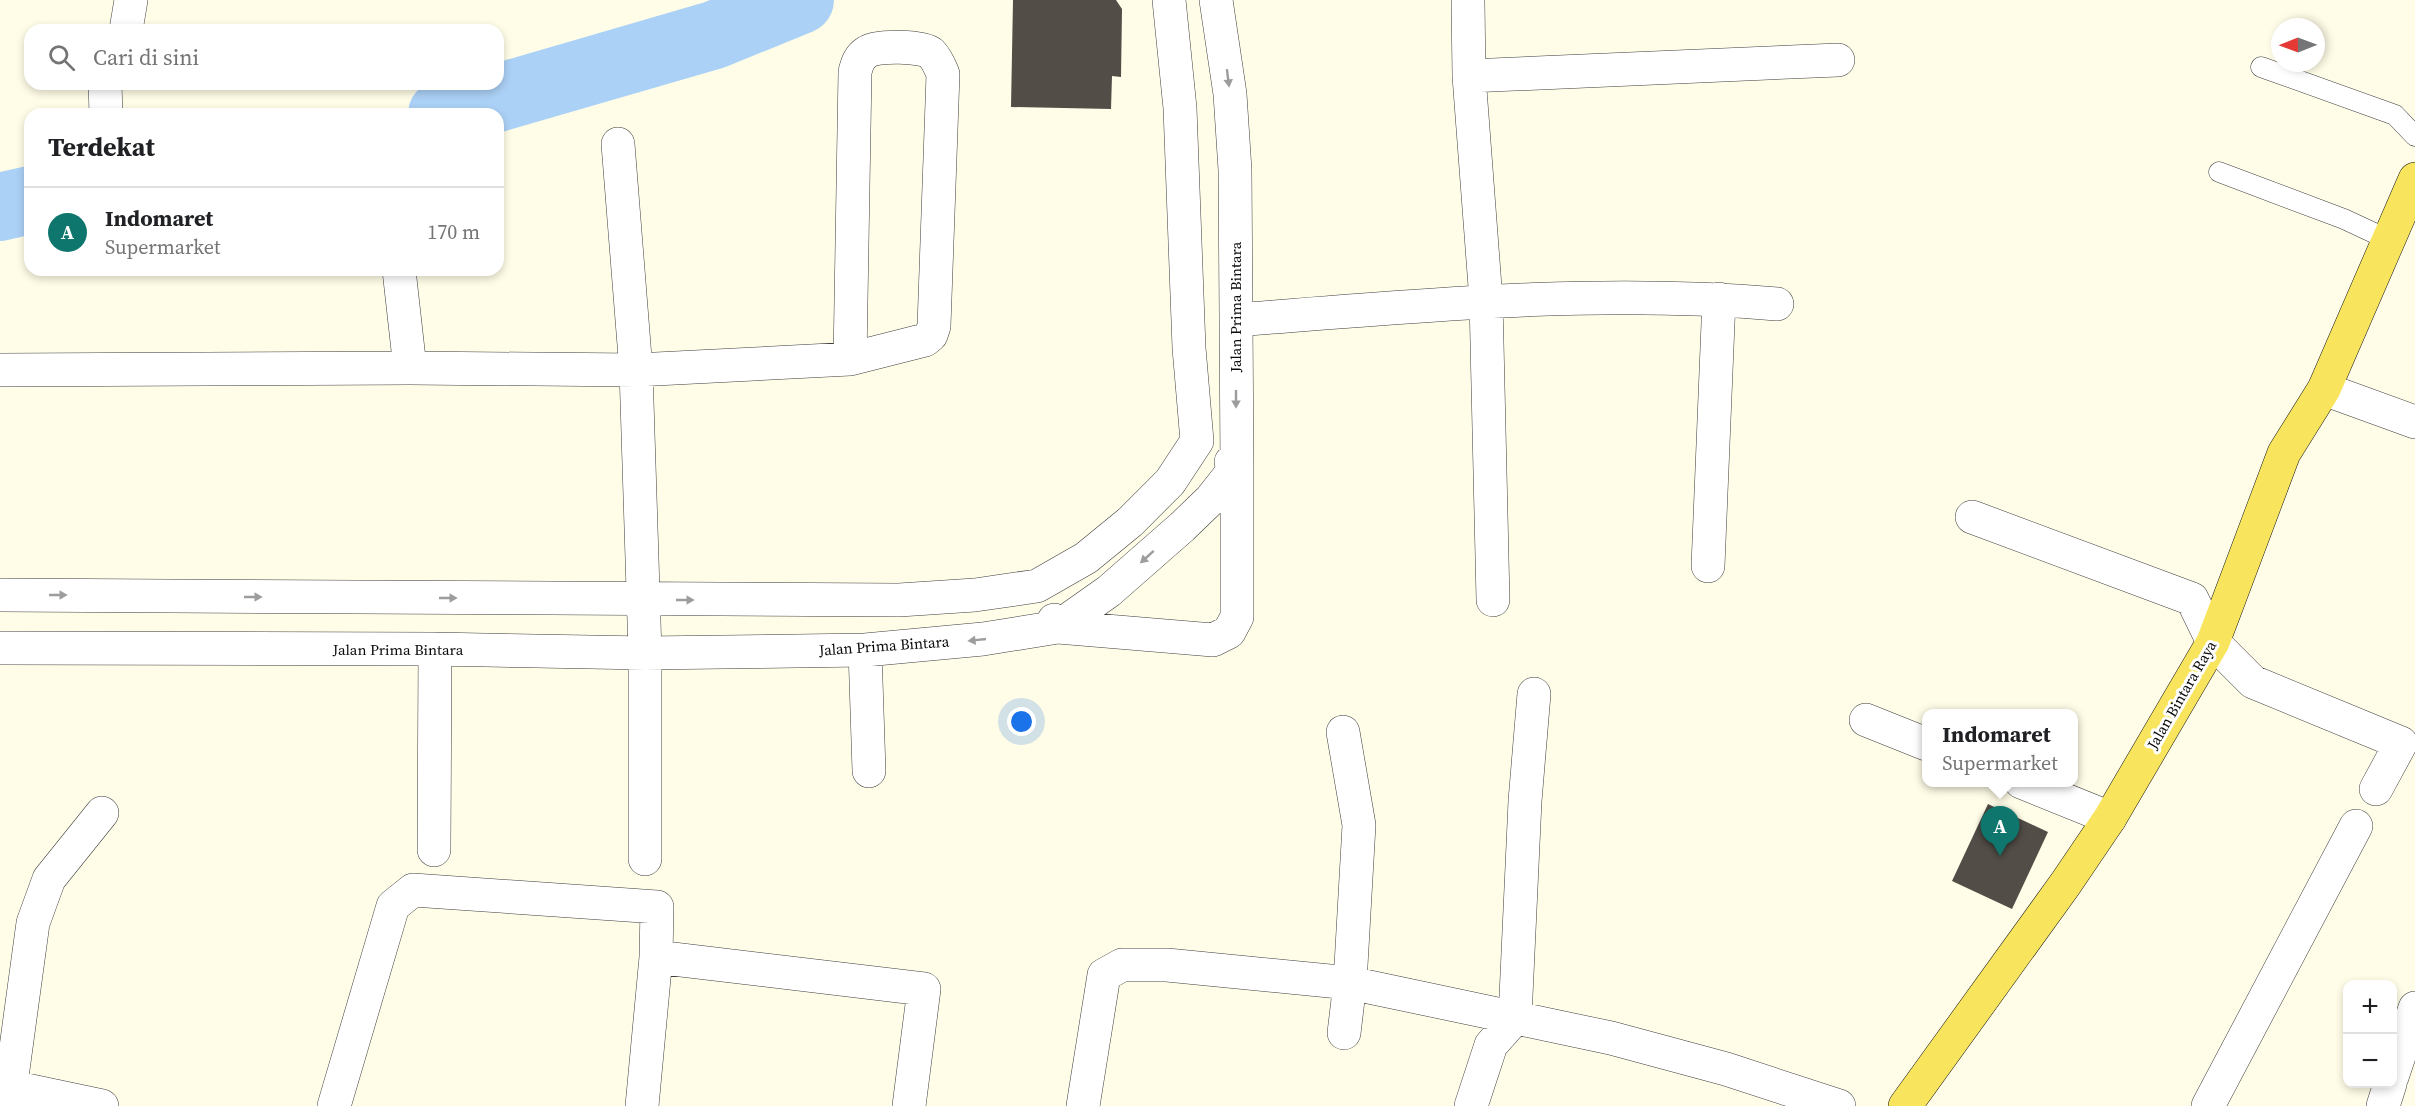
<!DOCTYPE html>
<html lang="id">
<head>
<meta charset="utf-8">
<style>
  body { margin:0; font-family:"Source Serif 4",serif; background:#f6f6f6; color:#202124 }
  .controls { position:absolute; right:18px; bottom:18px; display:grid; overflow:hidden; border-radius:12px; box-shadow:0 3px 9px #0003 }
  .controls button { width:54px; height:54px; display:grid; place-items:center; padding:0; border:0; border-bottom:2px solid #e0e0e0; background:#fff; color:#202124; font:30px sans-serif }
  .compass { position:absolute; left:2271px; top:18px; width:54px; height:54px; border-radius:50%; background:#fff; box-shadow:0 3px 9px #0003; rotate:269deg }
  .you { position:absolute; left:1022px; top:722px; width:21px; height:21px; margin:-15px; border:4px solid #fff; border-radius:50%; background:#1a73e8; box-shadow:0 0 0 9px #1a73e833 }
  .badge { display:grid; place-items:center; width:39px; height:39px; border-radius:50%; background:#0f766e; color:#fff; font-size:20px; font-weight:700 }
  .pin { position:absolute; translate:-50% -50px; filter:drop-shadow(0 2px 3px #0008) }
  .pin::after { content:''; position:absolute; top:32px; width:21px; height:18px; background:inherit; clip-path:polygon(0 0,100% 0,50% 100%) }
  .popup { position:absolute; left:1922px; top:709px; width:156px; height:78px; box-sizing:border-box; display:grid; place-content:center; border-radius:12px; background:#fff; filter:drop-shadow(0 2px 4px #0005); font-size:20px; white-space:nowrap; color:#757577 }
  .popup b { font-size:22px; color:#202124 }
  .popup::after { content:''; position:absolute; left:50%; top:100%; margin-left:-12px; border:12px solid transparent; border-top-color:#fff }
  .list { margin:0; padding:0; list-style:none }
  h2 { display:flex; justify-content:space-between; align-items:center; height:78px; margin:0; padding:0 24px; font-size:26px }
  h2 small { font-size:20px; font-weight:400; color:#757577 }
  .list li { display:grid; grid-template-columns:39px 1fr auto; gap:18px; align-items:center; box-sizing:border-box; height:90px; padding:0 24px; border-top:2px solid #e0e0e0 }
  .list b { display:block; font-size:22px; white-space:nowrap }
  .list p { margin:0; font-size:20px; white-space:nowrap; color:#757577 }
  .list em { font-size:20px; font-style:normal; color:#757577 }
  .icon { flex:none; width:33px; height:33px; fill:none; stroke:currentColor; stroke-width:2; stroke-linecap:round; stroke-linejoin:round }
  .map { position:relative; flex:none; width:2415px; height:1106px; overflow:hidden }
  .search { position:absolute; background:#fff; box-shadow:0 3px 9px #0003; left:24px; top:24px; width:480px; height:66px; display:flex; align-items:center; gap:15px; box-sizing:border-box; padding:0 21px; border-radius:18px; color:#757577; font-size:22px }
  .panel { position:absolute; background:#fff; box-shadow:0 3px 9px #0003; left:24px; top:108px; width:480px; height:168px; border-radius:18px }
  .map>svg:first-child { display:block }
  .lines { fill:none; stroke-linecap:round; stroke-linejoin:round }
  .river { stroke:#acd1f6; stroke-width:68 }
  .building { fill:#524d46 }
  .lane-casing { stroke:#3d3d3d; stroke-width:21 }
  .street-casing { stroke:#3d3d3d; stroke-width:34 }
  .primary-casing { stroke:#1b1b1b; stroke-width:34 }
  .lane { stroke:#fff; stroke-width:20 }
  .street { stroke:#fff; stroke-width:33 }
  .primary { stroke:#f8e55d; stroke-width:33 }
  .oneway { fill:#9d9d9d }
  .labels { text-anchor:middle; stroke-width:6; stroke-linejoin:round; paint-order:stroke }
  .street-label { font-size:15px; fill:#0a0a0a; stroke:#fff }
</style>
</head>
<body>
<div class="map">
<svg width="2415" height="1106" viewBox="0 0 2415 1106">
  <rect width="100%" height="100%" fill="#fffde7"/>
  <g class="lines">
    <path class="river" d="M442 114 714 35 800 0
      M0 207 30 200"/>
  </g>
  <path class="building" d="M1013 0H1116L1122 9 1121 77 1112 76 1111 109 1011 107Z
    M1988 804 2048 832 2012 909 1952 881Z"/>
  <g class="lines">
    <defs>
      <path id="lane" d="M2261 67 2395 115 2415 136
        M2219 172 2344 219 2389 240"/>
      <path id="street" d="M1468 2 1469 76 1486 300 1493 600
        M126 30 131 0
        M1469 76 1838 60
        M105 84 106 114
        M618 144 636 370 645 653V859
        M399 270 410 368
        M1236 320C1415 306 1597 288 1777 304
        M0 370 410 368 636 370 850 359 925 340 931 335 934 326 943 74C940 67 937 59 931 53 923 46 876 45 867 52 859 57 857 64 855 72L850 359
        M2324 389 2415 422
        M1972 517 2192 599 2213 642 2253 682 2401 743 2376 789
        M1708 566 1719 299
        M0 595 899 600 975 595 1037 586 1086 558 1130 522 1170 482 1197 441 1189 348 1180 108 1169 0
        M1054 620 1058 627 1213 640 1229 632 1237 617V466L1231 462
        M0 648 435 649 645 653 865 650 983 639 1058 627 1109 591 1182 527 1211 499 1237 466 1235 170 1230 94 1216 0
        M865 650 869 771
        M1866 720 1926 744
        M1343 732 1359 825 1350 983 1344 1033
        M2021 782 2110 818
        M434 850 435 649
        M656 957 924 989 909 1106
        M2392 1077 2415 1008
        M0 1086 12 1087 102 1106
        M8 1106 33 923 49 879 102 813
        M334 1106 393 906 413 890 657 907 656 957 642 1106
        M1083 1106 1104 975 1122 965H1167L1350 983 1611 1038 1726 1069 1839 1106
        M1471 1106 1491 1045 1515 1018 1525 801 1534 694
        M2208 1106 2356 826
        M2383 1106 2390 1084"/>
      <path id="primary" d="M1905 1106 2066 883 2110 818 2213 642 2284 453 2324 389 2415 179"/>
    </defs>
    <use href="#lane" class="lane-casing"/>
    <use href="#street" class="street-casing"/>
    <use href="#primary" class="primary-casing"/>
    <use href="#lane" class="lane"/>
    <use href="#street" class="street"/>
    <use href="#primary" class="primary"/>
  </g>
  <defs><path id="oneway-solid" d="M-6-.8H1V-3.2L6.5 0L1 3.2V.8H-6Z" transform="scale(1.5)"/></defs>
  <g class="oneway">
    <use href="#oneway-solid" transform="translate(1228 78) rotate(83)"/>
    <use href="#oneway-solid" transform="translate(1236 399) rotate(90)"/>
    <use href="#oneway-solid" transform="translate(1147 557) rotate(138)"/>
    <use href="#oneway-solid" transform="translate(58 595)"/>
    <use href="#oneway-solid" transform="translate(253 597)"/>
    <use href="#oneway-solid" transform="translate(448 598)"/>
    <use href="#oneway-solid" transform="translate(685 600)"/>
    <use href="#oneway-solid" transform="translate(977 640) rotate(174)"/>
  </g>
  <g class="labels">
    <g class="street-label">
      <text transform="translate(1236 307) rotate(-90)" y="5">Jalan Prima Bintara</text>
      <text transform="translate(884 646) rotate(-4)" y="5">Jalan Prima Bintara</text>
      <text x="398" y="655">Jalan Prima Bintara</text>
      <text transform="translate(2182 695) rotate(-60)" y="5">Jalan Bintara Raya</text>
    </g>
  </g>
</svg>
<div class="controls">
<button>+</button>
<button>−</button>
</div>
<svg class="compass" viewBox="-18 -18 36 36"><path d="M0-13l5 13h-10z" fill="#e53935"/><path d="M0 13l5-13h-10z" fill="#757577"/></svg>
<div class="you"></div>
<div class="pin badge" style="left:2000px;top:856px">A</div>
<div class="popup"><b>Indomaret</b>Supermarket</div>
<div class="search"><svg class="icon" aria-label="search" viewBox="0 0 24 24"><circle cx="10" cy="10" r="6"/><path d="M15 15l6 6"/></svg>Cari di sini</div>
<section class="panel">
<h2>Terdekat<small></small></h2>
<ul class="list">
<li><span class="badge">A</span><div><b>Indomaret</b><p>Supermarket</p></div><em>170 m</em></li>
</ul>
</section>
</div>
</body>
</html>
